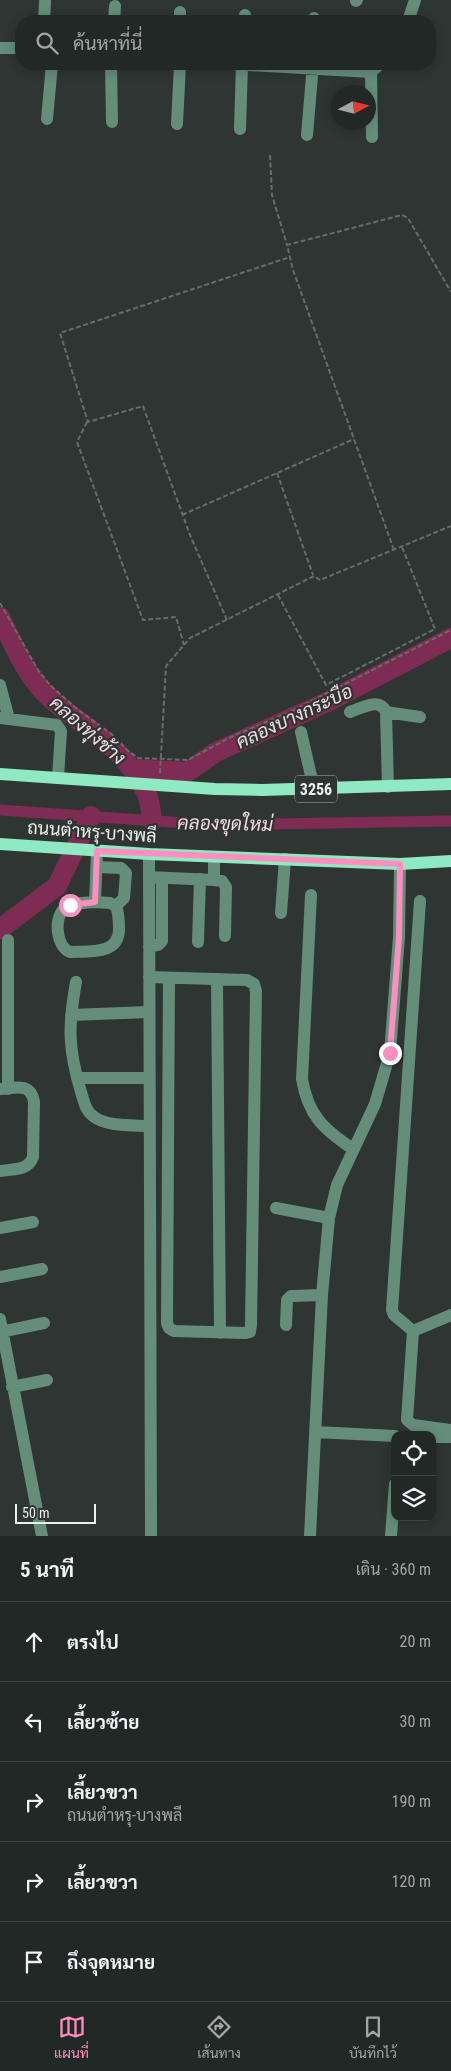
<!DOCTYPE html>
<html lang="th">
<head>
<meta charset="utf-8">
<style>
  body { margin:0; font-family:"Roboto Condensed",Sarabun,sans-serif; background:#2a302e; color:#f1f3f6 }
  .controls { position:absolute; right:15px; bottom:15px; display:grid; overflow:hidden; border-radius:10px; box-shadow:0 2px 12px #0003 }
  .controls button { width:45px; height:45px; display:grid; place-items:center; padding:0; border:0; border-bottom:1px solid #3f4443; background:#222826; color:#f1f3f6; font:25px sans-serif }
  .compass { position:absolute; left:331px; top:85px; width:45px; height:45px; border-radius:50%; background:#222826; box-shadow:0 2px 12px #0003; rotate:83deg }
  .scale { position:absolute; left:15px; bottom:12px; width:81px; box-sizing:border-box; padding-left:5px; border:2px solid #ebefed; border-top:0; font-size:14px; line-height:18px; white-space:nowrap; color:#ebefed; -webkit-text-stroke:4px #2e3532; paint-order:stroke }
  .stop { position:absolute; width:15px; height:15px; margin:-11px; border:4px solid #fe8ebe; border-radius:50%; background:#fff }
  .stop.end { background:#fe8ebe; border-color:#fff; box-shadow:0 1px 5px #0008 }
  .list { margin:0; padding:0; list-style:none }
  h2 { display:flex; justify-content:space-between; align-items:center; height:65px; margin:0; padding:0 20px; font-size:21px }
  h2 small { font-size:16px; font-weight:400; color:#a2a6a7 }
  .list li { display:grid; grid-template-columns:32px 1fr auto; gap:15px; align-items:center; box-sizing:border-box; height:80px; padding:0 20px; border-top:1px solid #3f4443 }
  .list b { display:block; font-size:19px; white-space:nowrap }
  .list p { margin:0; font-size:16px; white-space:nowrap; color:#a2a6a7 }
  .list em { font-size:16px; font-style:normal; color:#a2a6a7 }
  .icon { flex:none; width:28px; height:28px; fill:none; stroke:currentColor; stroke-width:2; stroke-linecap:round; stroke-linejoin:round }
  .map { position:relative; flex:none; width:451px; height:1536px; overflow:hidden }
  .search { position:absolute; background:#222826; box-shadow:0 2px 12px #0003; left:15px; right:15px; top:15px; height:55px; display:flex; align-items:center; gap:12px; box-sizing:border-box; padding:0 18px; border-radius:20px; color:#a2a6a7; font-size:19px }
  .sheet { height:465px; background:#222826 }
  nav { display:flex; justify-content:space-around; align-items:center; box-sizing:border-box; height:70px; border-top:1px solid #3f4443; background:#222826; font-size:14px; color:#a2a6a7 }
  nav a { display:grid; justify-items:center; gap:2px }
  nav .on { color:#fe8ebe }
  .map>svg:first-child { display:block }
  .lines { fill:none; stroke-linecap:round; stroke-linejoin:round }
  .canal { stroke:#7e2c53; stroke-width:11 }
  .river { stroke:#7e2c53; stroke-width:20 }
  .path { stroke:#676d6a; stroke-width:2; stroke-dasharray:5 2.5; stroke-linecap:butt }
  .minor { stroke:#648e7b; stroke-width:12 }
  .major { stroke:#8fe9c3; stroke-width:12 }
  .path-bridge { stroke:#676d6a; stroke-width:2; stroke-dasharray:5 2.5; stroke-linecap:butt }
  .route { stroke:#fe8ebe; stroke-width:6 }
  .labels { text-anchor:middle; stroke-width:4.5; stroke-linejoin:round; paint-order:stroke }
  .shield { fill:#2e3532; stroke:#b2b7b5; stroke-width:1 }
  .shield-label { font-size:16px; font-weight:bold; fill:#ebefed }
  .street-label { font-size:18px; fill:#ebefed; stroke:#2e3532 }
  .water-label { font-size:19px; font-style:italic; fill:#f3dae3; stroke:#2e3532 }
</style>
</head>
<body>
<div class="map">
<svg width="451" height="1536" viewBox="0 0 451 1536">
  <rect width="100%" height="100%" fill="#2e3532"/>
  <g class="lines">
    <path class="canal" d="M0 810 213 825 451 821"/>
    <path class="river" d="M0 617C12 642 24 670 42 690 54 704 69 713 83 724 109 742 134 765 147 794 150 802 151 812 152 820
      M132 769 187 772 216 752 325 703 451 638
      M0 929 57 886 91 816"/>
    <path class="path" d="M270 155 272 195 287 245
      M87 422 77 442 143 620 176 617 184 645
      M277 473 313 575
      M182 515 354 439
      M394 550 293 270 287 245 402 215 408 218 451 292
      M278 595 326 685 435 629 402 547
      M227 620 190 535 143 406 88 422 60 333 290 257
      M160 773 166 666 190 638 314 576 320 580 451 526"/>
    <path class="minor" d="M356 1 357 0
      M180 12V21
      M44 21 45 2
      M114 21 115 6
      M245 21V15
      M314 21V18
      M408 21 415 0
      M0 48H21
      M111 64 112 122
      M232 64 371 72 380 64
      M371 72 372 137
      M47 119 52 64
      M177 124 180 64
      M240 129 242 64
      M307 135 313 64
      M0 685 9 719
      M350 712C361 708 380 697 386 712L420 717
      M386 712 388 787
      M0 718 57 725 61 731 58 778
      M301 732 314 789
      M149 854 151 1536
      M97 867 121 868 126 873 124 898 116 906
      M149 877 214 880V857
      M214 880 222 881 226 887 225 936
      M311 895 302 1079C308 1115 323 1129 353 1149
      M420 901 392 1310 394 1315 413 1331 407 1420 413 1425 451 1430
      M95 902C86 903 71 902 64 909 53 920 57 947 70 952 90 951 119 955 119 929 119 921 119 914 116 906L110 903 95 902 97 851
      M281 913 285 859
      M8 940V1089
      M198 942 200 879
      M149 947 158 945 162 941V878
      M149 977 247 980 254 984 256 991 251 1325 250 1332 246 1333 174 1331 169 1328 167 1323 169 978
      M217 980 220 1333
      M76 982C68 1027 68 1048 81 1092 84 1101 85 1110 93 1116 106 1127 133 1125 149 1126
      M71 1015 149 1012
      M77 1078H148
      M0 1089C15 1088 31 1082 34 1102L33 1157C28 1171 13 1169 0 1171
      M276 1208 329 1218
      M0 1228 33 1222
      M0 1277 42 1269
      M0 1319 42 1536
      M286 1325 287 1300 291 1296 322 1295
      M413 1331 451 1315
      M0 1332 44 1323
      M12 1387 47 1380
      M316 1432 395 1436
      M432 1437H451
      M310 1536 322 1295 329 1218 337 1185 375 1104 390 1053 399 937 400 864
      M391 1536 395 1484"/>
    <path class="major" d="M0 774 215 789 262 790 451 784
      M0 844 149 854 400 864 451 861"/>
    <path class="path-bridge" d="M0 603 38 670 50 685 77 709 114 736 127 750 138 758 188 760 231 737 290 712 451 630"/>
  </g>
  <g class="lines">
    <path class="route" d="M70 905 95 902 97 851 400 864 399 937 390 1053"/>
  </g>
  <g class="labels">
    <rect class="shield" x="295" y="775.5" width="42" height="27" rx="4"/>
    <g class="shield-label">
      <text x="316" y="795">3256</text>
    </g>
    <g class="street-label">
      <text transform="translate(92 832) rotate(4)" y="6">ถนนตำหรุ-บางพลี</text>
    </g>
    <g class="water-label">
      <text transform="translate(294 716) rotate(-25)" y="7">คลองบางกระบือ</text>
      <text transform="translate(88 730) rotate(41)" y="7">คลองทุ่งช้าง</text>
      <text transform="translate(225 823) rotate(1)" y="7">คลองขุดใหม่</text>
    </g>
  </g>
</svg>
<div class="controls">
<button><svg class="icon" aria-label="locate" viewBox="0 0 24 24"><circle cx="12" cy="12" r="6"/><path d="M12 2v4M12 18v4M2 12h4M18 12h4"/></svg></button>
<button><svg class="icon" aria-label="layers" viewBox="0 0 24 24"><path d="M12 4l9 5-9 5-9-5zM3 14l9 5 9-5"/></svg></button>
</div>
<svg class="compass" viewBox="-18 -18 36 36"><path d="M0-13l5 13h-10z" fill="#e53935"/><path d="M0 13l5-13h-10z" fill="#a2a6a7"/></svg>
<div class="scale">50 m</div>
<div class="stop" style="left:70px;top:905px"></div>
<div class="stop end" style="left:390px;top:1053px"></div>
<div class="search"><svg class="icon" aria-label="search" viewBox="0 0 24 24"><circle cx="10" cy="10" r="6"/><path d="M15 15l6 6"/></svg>ค้นหาที่นี่</div>
</div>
<section class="sheet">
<h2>5 นาที<small>เดิน · 360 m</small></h2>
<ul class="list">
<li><svg class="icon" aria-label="ahead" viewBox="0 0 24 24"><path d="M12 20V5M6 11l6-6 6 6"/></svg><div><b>ตรงไป</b></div><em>20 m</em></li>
<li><svg class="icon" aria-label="left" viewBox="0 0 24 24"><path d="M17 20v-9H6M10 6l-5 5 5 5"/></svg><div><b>เลี้ยวซ้าย</b></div><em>30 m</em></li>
<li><svg class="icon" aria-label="right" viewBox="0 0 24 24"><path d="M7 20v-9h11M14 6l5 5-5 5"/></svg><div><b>เลี้ยวขวา</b><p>ถนนตำหรุ-บางพลี</p></div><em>190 m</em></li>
<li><svg class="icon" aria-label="right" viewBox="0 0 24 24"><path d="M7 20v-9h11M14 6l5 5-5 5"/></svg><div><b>เลี้ยวขวา</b></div><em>120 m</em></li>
<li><svg class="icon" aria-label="arrive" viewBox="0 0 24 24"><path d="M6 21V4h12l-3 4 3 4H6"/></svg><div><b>ถึงจุดหมาย</b></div></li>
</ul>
</section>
<nav>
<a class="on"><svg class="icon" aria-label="map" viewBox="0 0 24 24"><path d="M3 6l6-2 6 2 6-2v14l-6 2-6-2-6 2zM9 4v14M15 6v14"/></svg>แผนที่</a>
<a><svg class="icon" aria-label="directions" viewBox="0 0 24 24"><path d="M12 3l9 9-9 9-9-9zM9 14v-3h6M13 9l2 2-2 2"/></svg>เส้นทาง</a>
<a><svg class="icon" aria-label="saved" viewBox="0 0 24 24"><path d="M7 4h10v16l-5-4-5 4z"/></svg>บันทึกไว้</a>
</nav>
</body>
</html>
